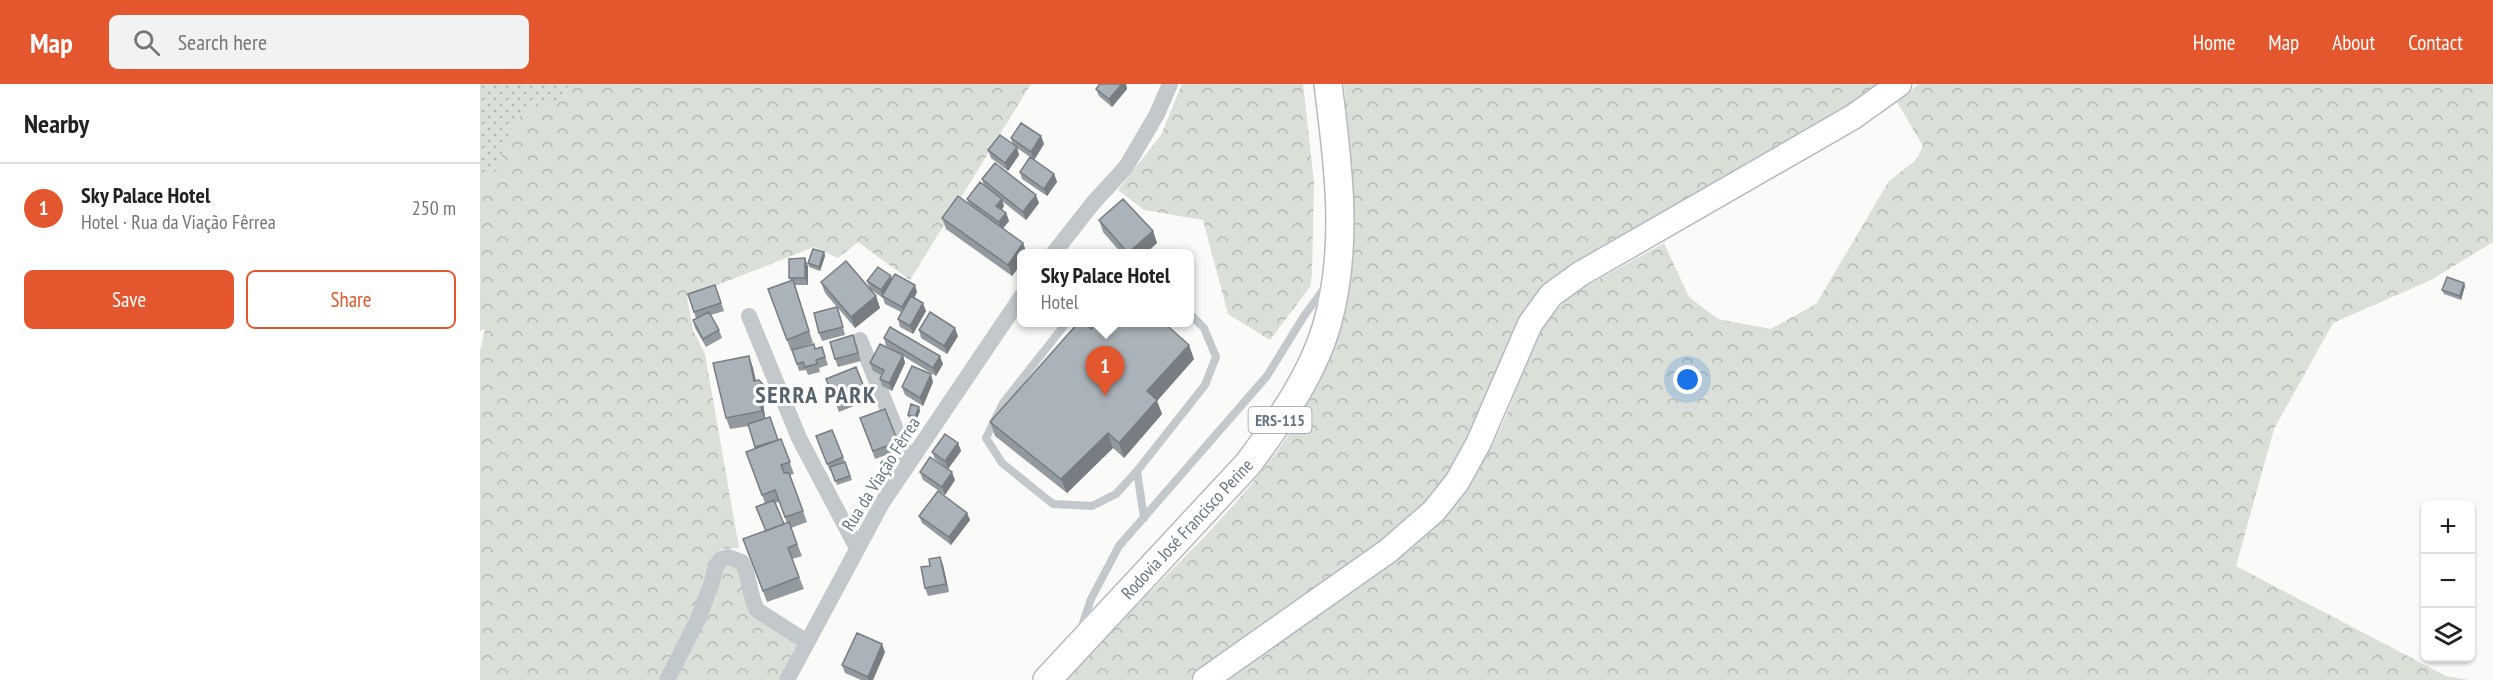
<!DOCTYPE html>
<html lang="en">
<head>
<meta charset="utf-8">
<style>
  body { margin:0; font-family:"PT Sans Narrow",sans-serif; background:#f2f2f2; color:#202124 }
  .controls { position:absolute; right:18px; bottom:18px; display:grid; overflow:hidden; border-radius:9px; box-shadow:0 2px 4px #0004 }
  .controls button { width:54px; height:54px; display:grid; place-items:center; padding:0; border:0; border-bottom:2px solid #e0e0e0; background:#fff; color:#202124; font:30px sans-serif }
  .you { position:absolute; left:1208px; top:296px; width:21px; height:21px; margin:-15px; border:4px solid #fff; border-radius:50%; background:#1a73e8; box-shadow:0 0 0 9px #1a73e833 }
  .badge { display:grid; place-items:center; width:39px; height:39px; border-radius:50%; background:#e4572e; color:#fff; font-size:20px; font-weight:700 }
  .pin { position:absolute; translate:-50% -50px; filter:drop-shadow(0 2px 3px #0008) }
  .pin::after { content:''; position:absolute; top:32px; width:21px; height:18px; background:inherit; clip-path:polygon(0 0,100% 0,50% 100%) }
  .popup { position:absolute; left:537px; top:165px; width:177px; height:78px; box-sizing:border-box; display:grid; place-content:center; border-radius:9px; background:#fff; filter:drop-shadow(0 2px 4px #0005); font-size:20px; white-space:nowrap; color:#757577 }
  .popup b { font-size:22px; color:#202124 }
  .popup::after { content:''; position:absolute; left:50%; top:100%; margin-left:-12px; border:12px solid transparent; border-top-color:#fff }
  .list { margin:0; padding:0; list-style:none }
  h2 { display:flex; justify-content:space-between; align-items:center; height:78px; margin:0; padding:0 24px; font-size:26px }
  h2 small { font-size:20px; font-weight:400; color:#757577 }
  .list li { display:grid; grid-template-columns:39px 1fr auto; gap:18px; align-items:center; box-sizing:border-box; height:90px; padding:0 24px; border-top:2px solid #e0e0e0 }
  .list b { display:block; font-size:22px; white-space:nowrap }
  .list p { margin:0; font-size:20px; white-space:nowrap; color:#757577 }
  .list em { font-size:20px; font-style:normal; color:#757577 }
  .actions { display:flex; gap:12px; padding:18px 24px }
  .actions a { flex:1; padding:14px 0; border:2px solid #e4572e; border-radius:9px; text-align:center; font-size:21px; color:#e4572e }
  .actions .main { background:#e4572e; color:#fff }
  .icon { flex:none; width:33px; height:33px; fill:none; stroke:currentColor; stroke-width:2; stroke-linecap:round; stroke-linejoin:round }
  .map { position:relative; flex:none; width:2013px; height:596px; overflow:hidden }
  header { display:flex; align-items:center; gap:36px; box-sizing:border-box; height:84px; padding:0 30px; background:#e4572e; color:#fff }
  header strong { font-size:28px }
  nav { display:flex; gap:33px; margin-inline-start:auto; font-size:21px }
  .search { width:420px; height:54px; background:#f2f2f2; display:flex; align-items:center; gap:15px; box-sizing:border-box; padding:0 21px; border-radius:9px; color:#757577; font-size:22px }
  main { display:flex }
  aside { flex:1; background:#fff }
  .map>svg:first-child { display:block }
  .grass { fill:url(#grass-dots) }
  .forest { fill:url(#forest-crowns) }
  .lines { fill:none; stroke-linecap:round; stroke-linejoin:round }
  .secondary-casing { stroke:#b3babf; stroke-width:27 }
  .primary-casing { stroke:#b5babe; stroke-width:30 }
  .service { stroke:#c3c8cc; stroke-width:8 }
  .minor { stroke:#c3c8cc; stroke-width:16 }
  .secondary { stroke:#fff; stroke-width:24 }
  .primary { stroke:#fff; stroke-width:27 }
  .wall { fill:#929a9f; fill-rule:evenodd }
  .shaded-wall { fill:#777d82 }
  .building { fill:#aab3b9; stroke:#777d82; stroke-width:1.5 }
  .labels { text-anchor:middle; stroke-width:6; stroke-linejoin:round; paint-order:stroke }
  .shield { fill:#fff; stroke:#939fa8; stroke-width:1.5 }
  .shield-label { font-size:16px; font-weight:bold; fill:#657683 }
  .street-label { font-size:18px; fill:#657683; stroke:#fff }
  .district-label { font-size:24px; font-weight:bold; letter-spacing:1.5px; fill:#57646e; stroke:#fff }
</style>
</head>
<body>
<header>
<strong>Map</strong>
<div class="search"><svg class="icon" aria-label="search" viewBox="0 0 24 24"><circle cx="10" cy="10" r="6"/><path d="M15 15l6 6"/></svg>Search here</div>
<nav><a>Home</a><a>Map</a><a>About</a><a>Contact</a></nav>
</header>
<main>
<aside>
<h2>Nearby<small></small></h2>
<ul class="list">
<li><span class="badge">1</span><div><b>Sky Palace Hotel</b><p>Hotel · Rua da Viação Fêrrea</p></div><em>250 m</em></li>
</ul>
<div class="actions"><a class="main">Save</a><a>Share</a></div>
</aside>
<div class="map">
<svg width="2013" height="596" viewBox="0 0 2013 596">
  <defs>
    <pattern id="grass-dots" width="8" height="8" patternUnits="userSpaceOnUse" patternTransform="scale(1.5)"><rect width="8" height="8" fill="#dadfd7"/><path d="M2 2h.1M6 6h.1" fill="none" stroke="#b4b9b4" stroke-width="1.8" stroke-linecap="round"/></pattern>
    <pattern id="forest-crowns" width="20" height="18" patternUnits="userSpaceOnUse" patternTransform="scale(1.5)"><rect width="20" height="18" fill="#dadfd7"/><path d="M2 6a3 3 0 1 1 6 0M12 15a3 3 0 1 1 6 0" fill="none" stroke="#b4b9b4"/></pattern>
  </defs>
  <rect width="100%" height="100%" fill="#fafaf8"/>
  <path class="grass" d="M0 0H89L81 18 54 21 22 70 20 85 0 96Z"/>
  <path class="forest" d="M89 0H551L430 196 378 158 358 174 334 163 207 213 213 246 225 270 259 464 241 465 231 478 211 534 180 596H0V267L5 245 0 247V96L20 85C22 62 31 35 52 22 59 18 73 19 81 18Z
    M702 0H823L834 98 832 190 830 203 790 256 748 230 723 136 664 126 638 106 681 51Z
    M864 0H1404L1181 133 1072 194 1055 212 1036 240 995 345 979 375 946 421 925 440 710 596H585C686 481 838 373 868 213 881 144 870 70 864 0Z
    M1439 0H2013V158L1951 196 1853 239 1794 345 1756 482 1966 592 1989 596H735L976 418C995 391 1012 364 1025 334 1044 290 1055 238 1096 208L1184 159 1209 213 1238 235 1291 245 1336 220 1409 97 1436 76 1443 62 1417 18Z
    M249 479 258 482 267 516 318 558 298 596H194L240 487Z"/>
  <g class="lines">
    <defs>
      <path id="secondary" d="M725 596 908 467 954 427 977 398 998 360 1050 240 1071 211 1100 190 1373 33 1419 0"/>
      <g id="primary">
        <path id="s1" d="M567 596 768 380C800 337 834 289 848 237 869 159 858 78 848 0"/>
      </g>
    </defs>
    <use href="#secondary" class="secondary-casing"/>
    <use href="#primary" class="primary-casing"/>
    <path class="service" d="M587 238 523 319 506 354 522 379 573 420 612 422 636 410 657 387 725 301 736 273 724 244 709 229
      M657 387 664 434
      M601 545 611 515 639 462 787 292 824 232 846 202"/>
    <path class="minor" d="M573 170 613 119 646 83 677 30 690 0
      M269 232 319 354 377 464
      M380 256 429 378
      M187 596 218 535 231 501 236 482 241 475 248 473 262 478C270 494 269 510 277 526L327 558
      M307 596 402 419 541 213"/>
    <use href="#secondary" class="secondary"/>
    <use href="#primary" class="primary"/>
  </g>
  <path class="wall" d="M618 0H646L647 5 632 23 619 12 616 5 619 1Z
    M561 52 564 60 554 76 574 90 577 98 567 112 542 95 540 88 550 73 537 64 539 71 528 87 511 74 508 66 533 61 531 54Z
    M502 95 559 119 546 136 522 117 524 122 522 126 526 129 529 137 523 144 543 159 547 170H541V180L532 192 466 145 462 134 489 120 487 115 504 102Z
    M619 136 673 147 677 159 665 170H642L623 148Z
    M344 168 345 172 340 187 329 183 328 179Z
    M328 182V201H315L333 259 316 265H336L342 263 348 281 339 284 340 288 328 291 326 286 319 287 313 266 311 267 288 205 311 197 309 194Z
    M412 195 437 208 434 214 446 227 433 250 420 243 418 235 421 228 405 220 403 214 390 205 387 197Z
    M341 198 396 212 400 224 375 244 358 224 365 251 342 257 339 249 357 223 345 209Z
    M1985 202 1981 216 1964 210 1962 206Z
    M238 209 244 227 231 231 239 246 242 254 226 263 215 244 213 236 216 234 214 228Z
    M611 245 714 275 677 317 682 330 644 374 633 364 587 409 515 352 510 338Z
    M439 246 478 252 467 270 441 254Z
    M404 254 463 280 456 292 423 272 425 279 412 307 402 302 400 295 401 291 393 287 390 279 417 268 406 262Z
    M376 259 381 277 358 283 355 275Z
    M269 272 273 284 276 296 288 306 292 317 283 319 285 334 298 356 301 355 314 390 310 391 327 438 311 444 322 472 312 475 324 505 287 518 263 455 285 447V419L266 368 276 365 269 342 250 345 246 334ZM299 418 307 439 304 440 295 419Z
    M376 283 389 316 359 328 346 295Z
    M453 298 443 322 425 311 422 303Z
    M439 323 440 327 436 337 429 335 428 331Z
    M405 325 420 366 395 375 380 334Z
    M352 346 372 396 357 401 352 387H350L336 352Z
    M478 359 481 367 468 385 455 375 452 368Z
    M440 388 475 396 465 411 443 396Z
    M487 429 490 436 471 461 442 439 439 432Z
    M460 473 463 481 469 508 448 512 445 504 450 482Z
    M405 568 393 596H381L365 589 362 581Z"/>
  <path class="shaded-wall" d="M642 0H646L647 5 632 23 629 15Z
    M561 52 564 60 554 76 551 68Z
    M537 63 539 71 528 87 525 79Z
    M574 90 577 98 567 112 564 105Z
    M556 111 559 119 546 136 543 128Z
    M522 115 524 122 519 129 516 122Z
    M526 129 529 137 522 146 519 138Z
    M673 147 677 159 665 170H648Z
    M543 159 547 170H541V180L532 192 528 181Z
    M344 168 345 172 340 187 339 183Z
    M325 174 328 182V201L325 194Z
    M411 192 414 200 402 212 401 206Z
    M1984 199 1985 202 1981 216 1980 212Z
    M435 201 437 208 425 231 422 223Z
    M396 212 400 224 375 244 371 233Z
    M443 219 446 227 433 250 430 242Z
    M475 244 478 252 467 270 464 262Z
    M709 261 714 275 677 317 682 330 644 374 639 359 667 307Z
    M423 271 425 279 412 307 409 299Z
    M269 272 273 284 278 308 274 297Z
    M460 272 463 280 456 292 453 284Z
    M451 290 453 298 443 322 440 314Z
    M278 307 283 319 286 339 282 327Z
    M439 323 440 327 436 337 435 333Z
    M628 349 633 364 587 409 581 395Z
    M478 359 481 367 468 385 465 377Z
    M472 388 475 396 465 411 462 403Z
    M487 429 490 436 471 461 469 453Z
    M460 473 463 481 469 508 466 500Z
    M402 560 405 568 393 596H389L388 593Z"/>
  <path class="building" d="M620 0H642L629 15 616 5Z
    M541 39 561 52 551 68 531 54Z
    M520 51 537 63 525 79 508 66Z
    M550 73 574 90 564 105 540 88Z
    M515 79 556 111 543 128 502 95Z
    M500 98 522 115 516 122 526 129 519 138 487 115Z
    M478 112 543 159 528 181 462 134Z
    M643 115 673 147 648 169 619 136Z
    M333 165 344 168 339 183 328 179Z
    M325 174V194H309V175Z
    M366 177 396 212 371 233 341 198Z
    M398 183 411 192 401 206 387 197Z
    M415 190 435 201 422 223 402 212Z
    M1967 193 1984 199 1980 212 1962 206Z
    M313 196 329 247 307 256 288 205Z
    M235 201 241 219 214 228 208 210Z
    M431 212 443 219 430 242 418 235Z
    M357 223 363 243 339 249 334 229Z
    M229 228 239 246 223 255 213 236Z
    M450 228 475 244 464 262 439 246Z
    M599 238H604L611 245 616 238H683L709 261 667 307 677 316 639 359 628 349 581 395 510 338Z
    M410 243 460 272 453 284 404 254Z
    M373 251 378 269 355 275 350 258Z
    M334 260 335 265 342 263 345 273 336 276 337 280 325 283 323 278 317 280 312 266Z
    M400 260 423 271 409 299 400 295 404 286 390 279Z
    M269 272 274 297 279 296 288 306 278 307 282 327 246 334 233 279Z
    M432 282 451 290 440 314 422 303Z
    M376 283 386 308 356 320 346 295Z
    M431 320 439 323 435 333 428 331Z
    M405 325 418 358 393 367 380 334Z
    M290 333 298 356 275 363 268 340Z
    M352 346 363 373 347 380 336 352Z
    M465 350 478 359 465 377 452 368Z
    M301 355 310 378 301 381 304 389H309L323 427 305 433 295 406 282 411 266 368Z
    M450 373 472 388 462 403 440 388Z
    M365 378 370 392 355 397 350 383Z
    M458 407 487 429 469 453 439 432Z
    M294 416 304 440 286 447 276 423Z
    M309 438 317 460 308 464 319 493 283 507 263 455Z
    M460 473 466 500 445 504 441 483 450 482 449 475Z
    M377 549 402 560 388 593 362 581Z"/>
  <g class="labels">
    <rect class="shield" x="768.5" y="323" width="63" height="26" rx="4.5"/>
    <g class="shield-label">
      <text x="800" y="342">ERS-115</text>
    </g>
    <g class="street-label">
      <text transform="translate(401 390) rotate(-58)" y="6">Rua da Viação Fêrrea</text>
      <text dy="6" stroke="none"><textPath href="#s1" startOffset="206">Rodovia José Francisco Perine</textPath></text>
    </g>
    <g class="district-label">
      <text x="336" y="319">SERRA PARK</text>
    </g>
  </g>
</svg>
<div class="controls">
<button>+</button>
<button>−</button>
<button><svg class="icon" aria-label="layers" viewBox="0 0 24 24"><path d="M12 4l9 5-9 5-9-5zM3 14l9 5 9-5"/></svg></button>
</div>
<div class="you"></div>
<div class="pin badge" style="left:625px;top:312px">1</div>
<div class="popup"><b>Sky Palace Hotel</b>Hotel</div>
</div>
</main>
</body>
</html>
